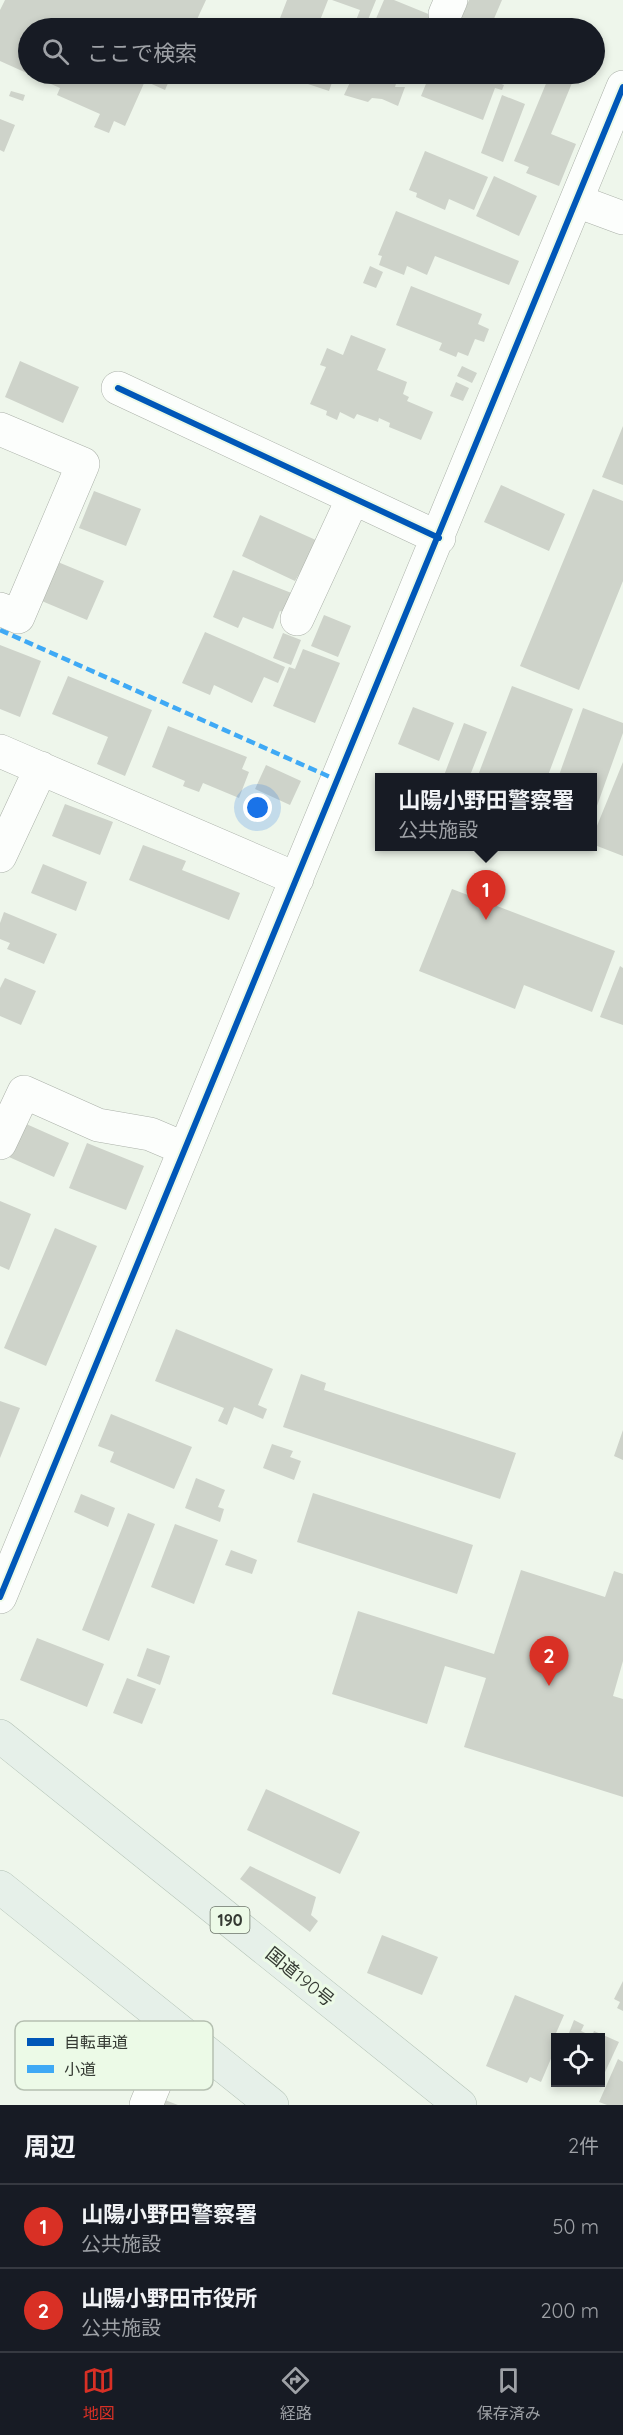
<!DOCTYPE html>
<html lang="ja">
<head>
<meta charset="utf-8">
<style>
  body { margin:0; font-family:Quicksand,"Noto Sans JP",sans-serif; background:#242831; color:#f1f3f6 }
  .controls { position:absolute; right:18px; bottom:18px; display:grid; overflow:hidden; border-radius:0px; box-shadow:0 3px 9px #0003 }
  .controls button { width:54px; height:54px; display:grid; place-items:center; padding:0; border:0; border-bottom:2px solid #363941; background:#171b24; color:#f1f3f6; font:30px sans-serif }
  .you { position:absolute; left:258px; top:808px; width:21px; height:21px; margin:-15px; border:4px solid #fff; border-radius:50%; background:#1a73e8; box-shadow:0 0 0 9px #1a73e833 }
  .badge { display:grid; place-items:center; width:39px; height:39px; border-radius:50%; background:#d93025; color:#fff; font-size:20px; font-weight:700 }
  .pin { position:absolute; translate:-50% -50px; filter:drop-shadow(0 2px 3px #0008) }
  .pin::after { content:''; position:absolute; top:32px; width:21px; height:18px; background:inherit; clip-path:polygon(0 0,100% 0,50% 100%) }
  .popup { position:absolute; left:375px; top:773px; width:222px; height:78px; box-sizing:border-box; display:grid; place-content:center; border-radius:0px; background:#171b24; filter:drop-shadow(0 2px 4px #0005); font-size:20px; white-space:nowrap; color:#9ea1a6 }
  .popup b { font-size:22px; color:#f1f3f6 }
  .popup::after { content:''; position:absolute; left:50%; top:100%; margin-left:-12px; border:12px solid transparent; border-top-color:#171b24 }
  .list { margin:0; padding:0; list-style:none }
  h2 { display:flex; justify-content:space-between; align-items:center; height:78px; margin:0; padding:0 24px; font-size:26px }
  h2 small { font-size:20px; font-weight:400; color:#9ea1a6 }
  .list li { display:grid; grid-template-columns:39px 1fr auto; gap:18px; align-items:center; box-sizing:border-box; height:84px; padding:0 24px; border-top:2px solid #363941 }
  .list b { display:block; font-size:22px; white-space:nowrap }
  .list p { margin:0; font-size:20px; white-space:nowrap; color:#9ea1a6 }
  .list em { font-size:20px; font-style:normal; color:#9ea1a6 }
  .icon { flex:none; width:33px; height:33px; fill:none; stroke:currentColor; stroke-width:2; stroke-linecap:round; stroke-linejoin:round }
  .map { position:relative; flex:none; width:623px; height:2105px; overflow:hidden }
  .search { position:absolute; background:#171b24; box-shadow:0 3px 9px #0003; left:18px; right:18px; top:18px; height:66px; display:flex; align-items:center; gap:15px; box-sizing:border-box; padding:0 21px; border-radius:33px; color:#9ea1a6; font-size:22px }
  .sheet { height:246px; background:#171b24 }
  nav { display:flex; justify-content:space-around; align-items:center; box-sizing:border-box; height:84px; border-top:2px solid #363941; background:#171b24; font-size:16px; color:#9ea1a6 }
  nav a { display:grid; justify-items:center; gap:3px }
  nav .on { color:#d93025 }
  .map>svg:first-child { display:block }
  .building { fill:#ced3ca }
  .lines { fill:none; stroke-linecap:round; stroke-linejoin:round }
  .minor-casing { stroke:#abb1a9; stroke-width:34 }
  .trunk-casing { stroke:#b4c3b7; stroke-width:34 }
  .minor { stroke:#fcfefc; stroke-width:33 }
  .trunk { stroke:#e6f0e9; stroke-width:33 }
  .quiet { stroke:#3fa9f5; stroke-width:4.5; stroke-dasharray:9 4.5; stroke-linecap:butt }
  .cycleway-casing { stroke:#ecfae7; stroke-width:10 }
  .cycleway { stroke:#0057b8; stroke-width:6 }
  .labels { text-anchor:middle; stroke-width:6; stroke-linejoin:round; paint-order:stroke }
  .shield { fill:#ecfae7; stroke:#6c7469; stroke-width:1.5 }
  .shield-label { font-size:16px; font-weight:bold; fill:#353a33 }
  .street-label { font-size:18px; fill:#353a33; stroke:#ecfae7 }
  .key { fill:#ecfae7; stroke:#b5c0b1; stroke-width:1.5 }
  .key-label { font-size:16px; fill:#353a33 }
</style>
</head>
<body>
<div class="map">
<svg width="623" height="2105" viewBox="0 0 623 2105">
  <rect width="100%" height="100%" fill="#eef6eb"/>
  <path class="building" d="M5 0H206L193 28H28V74H172L165 90 145 81 125 126 114 121 109 133 94 127 100 114 57 95 60 88 0 61V10Z
    M287 0H328L317 28 294 24 293 28 277 26Z
    M332 0H376L365 27 355 23 360 10Z
    M384 0H394L448 22 445 28H372Z
    M469 0H502L490 28H471L459 23Z
    M278 74H335L329 91Z
    M354 74H399L395 87H405L398 106 382 99 372 98 368 102 344 95Z
    M430 74H490L488 79 504 85 502 90 495 88 483 120 421 96Z
    M550 74 572 83 551 134 576 144 559 186 526 173 529 167 514 161Z
    M11 91 25 95 23 101 9 96Z
    M502 95 525 104 503 162 481 153Z
    M0 119 15 125 4 152 0 150Z
    M425 151 488 177 474 210 449 199 445 210 416 197 417 193 409 190Z
    M494 176 537 196 519 236 476 216Z
    M396 211 519 261 509 285 435 256 427 275 407 266 404 275 379 265 382 256 378 255Z
    M370 266 383 272 376 288 363 283Z
    M411 286 482 314 478 324 489 329 484 342 475 339 468 356 458 352 456 357 439 350 442 343 396 325Z
    M351 335 386 349 377 370 407 382 403 394 409 397 407 401 433 412 421 440 389 427 390 423 379 418 378 422 357 414 354 419 340 412 337 420 326 415 327 411 310 404 326 367 320 365 327 348 343 355Z
    M20 361 79 387 63 423 5 397Z
    M462 366 477 373 472 383 457 376Z
    M456 382 469 388 463 401 450 396Z
    M623 426V485L602 477Z
    M501 485 565 514 549 551 484 522Z
    M593 489 623 501V581L579 690 520 666Z
    M94 491 141 509 126 546 79 528Z
    M260 515 318 541 295 581 242 556Z
    M53 560 104 581 87 620 37 599Z
    M233 570 294 594 286 613 280 611 273 629 243 617 238 628 213 617Z
    M324 615 351 626 338 657 311 646Z
    M205 632 285 667 278 683 264 677 252 703 214 685 210 695 182 683Z
    M283 633 301 640 291 665 273 658Z
    M0 645 41 661 20 717 0 709Z
    M303 649 340 663 315 723 273 706 289 667 295 669Z
    M68 676 152 710 125 776 97 764 108 737 52 714Z
    M512 686 573 709 547 778H477Z
    M413 707 454 723 439 761 398 744Z
    M583 708 623 723V733L593 817 592 778H558Z
    M464 723 487 732 469 778H443Z
    M168 726 247 757 242 769 249 772 239 798 203 783 199 792 183 786 185 781 152 767Z
    M623 762V856L592 844V838Z
    M266 765 301 781 290 805 255 789Z
    M65 804 113 822 100 855 52 836Z
    M143 845 186 861 182 870 240 893 229 920 129 880Z
    M43 864 87 882 76 911 31 893Z
    M452 889 615 951 592 1012 524 985 515 1009 419 971Z
    M4 912 57 934 44 964 7 949 10 943 0 939V923Z
    M620 966 623 968V1025L600 1017Z
    M5 978 36 991 21 1025 0 1016V988Z
    M24 1123 69 1143 54 1177 9 1157Z
    M87 1143 144 1166 126 1210 69 1188Z
    M0 1201 31 1214 9 1270 0 1266Z
    M55 1228 97 1246 46 1366 4 1348Z
    M176 1329 273 1369 258 1405 267 1409 263 1419 234 1407 227 1425 218 1421 224 1408 155 1381Z
    M301 1374 326 1383 324 1390 516 1453 500 1499 283 1427Z
    M0 1401 20 1408 0 1458Z
    M111 1414 192 1447 174 1489 110 1462 114 1452 98 1446Z
    M623 1430V1460L614 1456Z
    M272 1444 293 1451 290 1457 301 1461 294 1480 263 1468Z
    M196 1478 225 1490 218 1507 224 1509 220 1522 185 1508Z
    M313 1493 473 1545 457 1594 297 1542Z
    M81 1494 115 1508 108 1527 74 1512Z
    M128 1513 155 1524 109 1641 82 1630Z
    M175 1524 218 1540 194 1604 151 1587Z
    M231 1550 257 1560 252 1574 225 1565Z
    M521 1570 605 1597 614 1571 623 1574V1661L613 1696 623 1699V1797L464 1747 486 1678 445 1666 427 1724 332 1694 358 1611 494 1654Z
    M37 1638 104 1664 87 1707 20 1680Z
    M147 1648 170 1656 160 1685 137 1676Z
    M127 1678 156 1689 142 1724 113 1713Z
    M266 1789 360 1832 340 1874 247 1830Z
    M250 1866 316 1897 311 1915 318 1921 310 1932 240 1879Z
    M382 1935 438 1957 422 1995 367 1973Z
    M623 1981V2011L617 2008 620 2002 614 1999Z
    M515 1995 564 2015 553 2040 556 2047 541 2082 530 2077 527 2083 486 2066Z
    M574 2020 584 2025 581 2031 592 2036 594 2031 619 2042 600 2083V2038H567Z
    M618 2059 623 2062V2105H607L599 2102Z
    M165 2100 178 2105H163Z"/>
  <g class="lines">
    <defs>
      <path id="minor" d="M445 14 451 0
        M577 201 623 218
        M118 388 439 538
        M0 429 83 464 18 617 0 609
        M297 619 353 498
        M0 751 297 879
        M0 856 41 768
        M0 1143 24 1092 98 1125 150 1134 183 1148
        M0 1597 623 87
        M146 2105 158 2076 194 2042"/>
      <path id="trunk" d="M0 1736 460 2105
        M0 1887 272 2105"/>
    </defs>
    <use href="#minor" class="minor-casing"/>
    <use href="#trunk" class="trunk-casing"/>
    <use href="#minor" class="minor"/>
    <use href="#trunk" class="trunk"/>
    <path class="quiet" d="M0 630 339 781"/>
    <defs>
      <path id="cycleway" d="M118 388 439 538
        M0 1597 623 87"/>
    </defs>
    <use href="#cycleway" class="cycleway-casing"/>
    <use href="#cycleway" class="cycleway"/>
  </g>
  <g class="labels">
    <rect class="shield" x="210.5" y="1907" width="39" height="26" rx="4.5"/>
    <g class="shield-label">
      <text x="230" y="1926">190</text>
    </g>
    <g class="street-label">
      <text transform="translate(300 1977) rotate(39)" y="6">国道190号</text>
    </g>
  </g>
  <rect x="15" y="2021" width="198" height="69" rx="9" class="key"/>
  <rect x="27" y="2038" width="27" height="8" fill="#0057b8"/>
  <rect x="27" y="2065" width="27" height="8" fill="#3fa9f5"/>
  <g class="key-label">
    <text x="64" y="2048">自転車道</text>
    <text x="64" y="2075">小道</text>
  </g>
</svg>
<div class="controls">
<button><svg class="icon" aria-label="locate" viewBox="0 0 24 24"><circle cx="12" cy="12" r="6"/><path d="M12 2v4M12 18v4M2 12h4M18 12h4"/></svg></button>
</div>
<div class="you"></div>
<div class="pin badge" style="left:486px;top:920px">1</div>
<div class="popup"><b>山陽小野田警察署</b>公共施設</div>
<div class="pin badge" style="left:549px;top:1686px">2</div>
<div class="search"><svg class="icon" aria-label="search" viewBox="0 0 24 24"><circle cx="10" cy="10" r="6"/><path d="M15 15l6 6"/></svg>ここで検索</div>
</div>
<section class="sheet">
<h2>周辺<small>2件</small></h2>
<ul class="list">
<li><span class="badge">1</span><div><b>山陽小野田警察署</b><p>公共施設</p></div><em>50 m</em></li>
<li><span class="badge">2</span><div><b>山陽小野田市役所</b><p>公共施設</p></div><em>200 m</em></li>
</ul>
</section>
<nav>
<a class="on"><svg class="icon" aria-label="map" viewBox="0 0 24 24"><path d="M3 6l6-2 6 2 6-2v14l-6 2-6-2-6 2zM9 4v14M15 6v14"/></svg>地図</a>
<a><svg class="icon" aria-label="directions" viewBox="0 0 24 24"><path d="M12 3l9 9-9 9-9-9zM9 14v-3h6M13 9l2 2-2 2"/></svg>経路</a>
<a><svg class="icon" aria-label="saved" viewBox="0 0 24 24"><path d="M7 4h10v16l-5-4-5 4z"/></svg>保存済み</a>
</nav>
</body>
</html>
